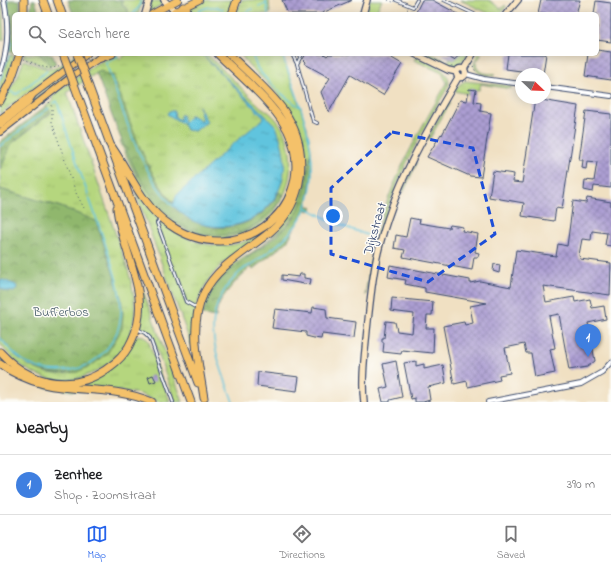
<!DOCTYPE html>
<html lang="en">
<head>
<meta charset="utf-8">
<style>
  body { margin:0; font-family:"Indie Flower",sans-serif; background:#f6f6f6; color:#202124 }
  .compass { position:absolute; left:515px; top:68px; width:36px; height:36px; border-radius:50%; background:#fff; box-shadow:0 2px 10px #0003; rotate:113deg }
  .you { position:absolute; left:333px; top:216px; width:14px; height:14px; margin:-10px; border:3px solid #fff; border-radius:50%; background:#1a73e8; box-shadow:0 0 0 6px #1a73e833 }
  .badge { display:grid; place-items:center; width:26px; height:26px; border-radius:50%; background:#2563eb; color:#fff; font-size:13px; font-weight:700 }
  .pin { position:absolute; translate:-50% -33px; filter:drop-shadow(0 1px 2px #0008) }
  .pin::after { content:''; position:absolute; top:21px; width:14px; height:12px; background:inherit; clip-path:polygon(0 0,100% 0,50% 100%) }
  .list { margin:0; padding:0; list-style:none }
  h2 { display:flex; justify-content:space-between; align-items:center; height:52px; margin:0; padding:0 16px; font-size:17px }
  h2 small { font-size:13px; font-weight:400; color:#757577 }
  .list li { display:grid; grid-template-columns:26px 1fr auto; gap:12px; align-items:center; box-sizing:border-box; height:60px; padding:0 16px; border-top:1px solid #e0e0e0 }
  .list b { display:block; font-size:15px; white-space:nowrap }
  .list p { margin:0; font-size:13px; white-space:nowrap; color:#757577 }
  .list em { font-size:13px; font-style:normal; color:#757577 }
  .icon { flex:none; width:22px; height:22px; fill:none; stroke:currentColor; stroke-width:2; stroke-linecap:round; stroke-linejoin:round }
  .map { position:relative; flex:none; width:611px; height:402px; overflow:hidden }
  .search { position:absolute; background:#fff; box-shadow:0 2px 10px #0003; left:12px; right:12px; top:12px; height:44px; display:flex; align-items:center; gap:10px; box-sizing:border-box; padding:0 14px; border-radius:6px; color:#757577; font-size:15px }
  .sheet { height:112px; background:#fff }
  nav { display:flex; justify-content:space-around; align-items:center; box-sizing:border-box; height:56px; border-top:1px solid #e0e0e0; background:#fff; font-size:11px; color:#757577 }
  nav a { display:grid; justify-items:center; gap:2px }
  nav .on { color:#2563eb }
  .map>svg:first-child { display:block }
  .grass { fill:url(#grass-tufts); stroke:#68826e }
  .forest { fill:url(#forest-crowns); stroke:#567366 }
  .water { fill:url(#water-ripples); stroke:#3e7a9e }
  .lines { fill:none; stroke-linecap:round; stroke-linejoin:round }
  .stream { stroke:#60c4de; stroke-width:1.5 }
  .building { fill:url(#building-cross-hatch) }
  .lane-casing { stroke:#3b4a6d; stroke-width:4 }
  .street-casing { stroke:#3b4a6d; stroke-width:6 }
  .secondary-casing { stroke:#3b4a6d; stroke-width:8 }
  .primary-casing { stroke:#3b4a6d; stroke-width:8 }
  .highway-casing { stroke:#3b4a6d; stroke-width:9 }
  .path { stroke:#3b4a6d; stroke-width:1; stroke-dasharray:1 3; stroke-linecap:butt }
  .lane { stroke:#fff; stroke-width:2 }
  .street { stroke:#fff; stroke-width:4 }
  .secondary { stroke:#fbe6c3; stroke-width:5.5 }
  .primary { stroke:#f4c16a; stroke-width:6 }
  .highway { stroke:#f4c16a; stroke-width:7 }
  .highway-bridge-casing { stroke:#3b4a6d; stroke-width:9; stroke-linecap:butt }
  .highway-bridge { stroke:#f4c16a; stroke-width:7 }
  .marked { fill:none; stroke:#1d4ed8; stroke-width:3; stroke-dasharray:8 5; stroke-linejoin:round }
  .labels { text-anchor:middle; stroke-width:3; stroke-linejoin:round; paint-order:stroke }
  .street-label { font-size:13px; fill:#1b2f5e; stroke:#fdfcf7 }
  .park-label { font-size:13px; fill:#425966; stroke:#fdfcf7 }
</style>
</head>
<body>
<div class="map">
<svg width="611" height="402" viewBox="0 0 611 402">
  <defs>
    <pattern id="grass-tufts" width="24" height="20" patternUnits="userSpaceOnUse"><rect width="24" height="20" fill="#b5d67e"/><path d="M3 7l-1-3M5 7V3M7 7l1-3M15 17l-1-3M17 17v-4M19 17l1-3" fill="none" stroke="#9bb86f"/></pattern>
    <pattern id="forest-crowns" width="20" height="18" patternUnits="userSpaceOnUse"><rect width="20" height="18" fill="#90b76d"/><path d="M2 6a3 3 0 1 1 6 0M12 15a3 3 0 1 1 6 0" fill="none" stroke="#75955d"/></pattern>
    <pattern id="water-ripples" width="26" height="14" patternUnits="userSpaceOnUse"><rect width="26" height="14" fill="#60c4de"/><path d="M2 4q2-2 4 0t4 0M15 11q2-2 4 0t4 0" fill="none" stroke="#4ea0b7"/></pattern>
    <pattern id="building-cross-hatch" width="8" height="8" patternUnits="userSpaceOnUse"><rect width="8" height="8" fill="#ac9ed2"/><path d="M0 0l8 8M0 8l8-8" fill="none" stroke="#8b81ae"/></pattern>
  </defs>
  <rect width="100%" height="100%" fill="#fdfcf7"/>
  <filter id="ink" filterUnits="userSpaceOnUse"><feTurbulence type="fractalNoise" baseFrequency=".025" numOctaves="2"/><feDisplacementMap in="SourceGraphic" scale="8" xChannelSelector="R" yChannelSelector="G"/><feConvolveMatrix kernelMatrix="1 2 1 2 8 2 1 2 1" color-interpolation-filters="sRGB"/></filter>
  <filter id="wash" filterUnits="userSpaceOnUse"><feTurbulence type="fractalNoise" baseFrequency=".012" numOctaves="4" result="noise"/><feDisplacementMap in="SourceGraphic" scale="16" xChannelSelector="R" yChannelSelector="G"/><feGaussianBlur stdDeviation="0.9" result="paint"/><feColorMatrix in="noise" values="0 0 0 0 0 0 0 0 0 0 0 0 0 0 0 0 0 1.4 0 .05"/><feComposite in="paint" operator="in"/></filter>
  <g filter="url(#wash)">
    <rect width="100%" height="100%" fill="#f0e0c2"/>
    <path class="grass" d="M122 0H143L138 14H129L127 9 122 5Z
      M207 0H234L229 14H193L190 11V8Z
      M242 0H269L270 14H236Z
      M370 0H382L375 14H366Z
      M460 0H489L501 9 505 5 506 7 500 14H490Z
      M151 1H162L164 3 149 12Z
      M2 2 4 40H0V3Z
      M24 54H39L51 66 45 67 24 57Z
      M76 54H83C54 74 27 92 0 114V105L16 80 24 60C53 72 51 73 76 54Z
      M95 54 43 93 30 105 0 129V126L50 85Z
      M116 54 120 59 127 54H207L261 107C274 114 282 125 287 139 300 180 278 227 235 236 230 237 225 239 220 239 194 238 171 224 154 205 138 186 130 164 120 141L123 140 136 173 171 218 227 235 246 231 260 222 272 210 278 192C271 208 254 222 237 226 227 228 214 230 204 225 153 204 130 123 109 77L97 73 67 92 128 270C133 289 138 308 132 328 122 365 77 390 40 376 23 369 11 358 0 344V337C5 343 10 351 16 356 48 383 76 377 107 354L61 207 0 189V171L11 144 51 113 46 106 53 101 52 98 55 94 94 65Z
      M221 54C231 57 260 91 269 100 307 138 311 194 268 231 250 246 228 255 213 274 196 295 192 320 194 345L192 347 136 193C140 195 143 202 147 206 161 222 177 236 198 242 265 263 315 190 290 130 279 105 241 74 221 54Z
      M241 54H282L307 127 311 150 305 189 298 211 281 230 241 262 211 294 203 315 201 314C205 302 209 289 218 279 231 263 251 255 266 242 299 213 318 170 299 127 291 108 278 94 263 79 255 71 246 64 241 54Z
      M421 54H432L448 62 450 58 454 60 461 54H468C453 76 440 63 421 54Z
      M478 54H482L476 62C477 74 484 73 494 74V76C484 75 476 75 474 64Z
      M10 55 14 56V60L0 95V82Z
      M416 57C428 63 450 68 449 85 407 156 379 212 366 295H365C369 272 372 248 379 226 394 175 420 129 447 83L442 73 414 60Z
      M465 81 511 86V89L481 84 479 90 469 89 468 94 455 91 460 84Z
      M448 102 450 103 429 140 428 137Z
      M416 162 417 163 403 193 402 191Z
      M141 288H142L183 402H175L154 341 149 333 141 327Z
      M137 335 144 336 148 340 170 402H159L140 394 122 391H71L43 387 0 360V356L35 381 97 378Z"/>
    <path class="forest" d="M6 0H20V14H14V53L8 51 9 29Z
      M32 0H35L39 14H30Z
      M68 0H122V5L127 9 129 14H73Z
      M39 54H52L56 64 51 66Z
      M101 71 109 76 113 75C133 126 161 241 234 226 252 223 271 209 279 192L282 194C277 212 255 228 238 233 151 255 120 133 96 73Z
      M46 106 51 112 11 144 0 171V142Z
      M311 150 312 174 307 205 312 208 309 211 305 209 287 242 253 269 251 266C238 280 217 297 216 317L203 315C208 303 211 289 221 279 241 258 286 236 298 210 307 191 308 169 311 150Z
      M0 189 61 207 96 221 121 297 123 313 122 329 107 354 92 365 77 372 56 374 39 370 16 356 0 337Z"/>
    <path class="water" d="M202 54 276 126C281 140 286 156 284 171 279 214 237 236 198 223 189 220 180 212 173 206L176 196 233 144 264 118Z
      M199 106 207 122 195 131 186 130 183 124 167 114 169 111H174L175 117 180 120V115H182L184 123 191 115 202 121Z
      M0 280H3L16 285 17 288 14 292 7 291 0 288Z"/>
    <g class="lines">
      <path class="stream" d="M7 0 11 43 9 51
        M266 0 268 14
        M259 6 266 4
        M133 14 139 7 141 0
        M198 14 199 11C207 6 215 6 223 9
        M243 14 252 9
        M252 54C254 59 255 64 258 69 265 79 290 103 301 107
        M118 56 106 63C123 109 138 170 173 206
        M0 80 9 55
        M11 92 17 94 47 71
        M0 146 49 108
        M305 207 337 224 367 235
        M0 338C20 363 38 374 70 370 97 367 120 340 121 313 122 289 111 263 104 240 88 194 71 148 57 101L54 103
        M233 402C219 361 198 321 230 283 236 276 242 268 251 265 267 253 285 241 297 224 331 173 300 105 282 54"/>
    </g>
    <g id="blocks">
      <path class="building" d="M282 0H352L320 14H288Z
        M422 0H432L458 14H415Z
        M541 0H580L576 14H538Z
        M596 1 611 3V42L597 40V14H594Z
        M597 50 611 52V80L585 76 588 54H597Z
        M306 54H324L327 56 329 54H385L402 64 383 95 350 75 329 112 321 92 330 78 305 64 306 62 303 59Z
        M441 54H461L454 60Z
        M508 54H546L543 74 506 69Z
        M469 89 476 90 474 102 481 103 480 111 491 113 481 177 470 176 427 157 441 134 442 135 460 100 467 101Z
        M535 99 578 106 562 209 556 208 554 221 522 216 524 203 489 197 493 171 514 174 513 182 522 183Z
        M586 111 611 114V188L594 186 593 192 584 190 585 180 594 181 597 162 587 161 586 169 582 168 583 160H579Z
        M587 198 611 202V246L605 245 607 233 592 231 591 240 582 239 579 255 580 259 611 263 610 295 543 286 546 302 574 297 575 302 590 299 592 308 604 306 606 319 588 323 595 361 587 367 569 370 559 314 549 316 555 348 550 349 555 373 535 377 531 353H526L524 344 505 348 510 373 499 375 500 380 468 387 467 381 454 384 443 326 464 322 465 325 473 323 470 306 487 303 425 292V288L405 284 406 280 388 277 390 265 470 280V283L480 281 511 287 516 250 556 256 558 244 567 246 573 201 586 203Z
        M410 218 420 220 419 223 449 228 450 225 463 227 462 231 478 234 475 252 479 253 478 257H474L472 270 403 257 405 250 394 248 396 235 406 237Z
        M494 264 500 265 499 273 493 271Z
        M300 274H304V278L311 279 310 285 282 280V275L299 277Z
        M392 298 433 302 432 315H427L426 328H434L433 353 402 350 401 354 383 352 384 342H382V338H384L386 321 395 322 397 331 412 333 414 314 391 311Z
        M313 307 326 309 327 318 356 322 354 338 322 334 321 339 314 338 306 336V332L272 328 275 309 312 313Z
        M396 361 402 397 390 400V402H383L380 389 388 387 383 364Z
        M416 361V366L424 364V369L443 365 446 383 428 387 430 400 423 402H415V398L411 399 404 363Z
        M258 372 299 377 297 391 257 386Z
        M153 375 156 381 150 383 148 377Z"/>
    </g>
  </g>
  <g filter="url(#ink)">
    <use href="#blocks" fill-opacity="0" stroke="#3b4a6d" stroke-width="1"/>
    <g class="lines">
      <defs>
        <path id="lane" d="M396 0 413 7 417 0
          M444 0 474 14
          M292 54 297 64
          M302 54 297 64 313 121 317 123
          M160 219 157 223 186 302 197 308
          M137 329 145 333 150 338 173 402"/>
        <path id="street" d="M0 73C9 49 9 25 4 0
          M466 74 484 79 521 84
          M545 87 611 96
          M488 402 581 384 602 372 611 362"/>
        <path id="secondary" d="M164 0 175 11
          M145 14 149 0
          M363 14 367 0
          M506 14 518 0
          M415 54 448 70 457 72
          M456.5 73a4.5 4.5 0 1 1 9 0a4.5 4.5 0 1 1-9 0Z
          M464 69 473 54
          M364 402C361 378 365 353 367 330 370 303 372 277 378 252 393 188 426 132 459 76"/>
        <path id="primary" d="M152 14 178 0
          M170 14 199 0
          M0 119 87 54
          M0 132 75 74 101 57"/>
        <path id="highway" d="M24 0V14
          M43 0 48 14
          M57 0 62 14
          M183 7 189 14
          M175 11 178 14
          M232 14 237 0
          M98 59 112 54
          M89 87 198 383
          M78 95 191 402
          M0 101 11 80 20 54
          M0 124 27 103 32 95
          M109 143C129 170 141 206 170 225 234 270 317 213 291 138 281 109 240 76 218 54
          M0 352C20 374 45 386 76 382 91 380 104 372 116 362 123 356 128 349 132 340 154 295 121 252 117 208
          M0 364C54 402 96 379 152 402
          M204 398C199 364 188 326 204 293 218 265 247 251 270 232 306 202 310 148 284 111 269 90 247 72 229 54"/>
      </defs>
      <use href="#lane" class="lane-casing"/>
      <use href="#street" class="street-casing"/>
      <use href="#secondary" class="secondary-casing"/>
      <use href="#primary" class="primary-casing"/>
      <use href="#highway" class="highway-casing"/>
      <path class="path" d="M388 0 393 2
        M407 9 412 11
        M24 59C35 63 48 73 60 65
        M473 66 476 72
        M462 82 470 80
        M49 102 52 107V122L76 193 84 208"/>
      <use href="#lane" class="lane"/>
      <use href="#street" class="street"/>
      <use href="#secondary" class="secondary"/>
      <use href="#primary" class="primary"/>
      <use href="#highway" class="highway"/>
      <defs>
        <path id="highway-bridge" d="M63 54 78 95
          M77 54 89 87"/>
      </defs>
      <use href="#highway-bridge" class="highway-bridge-casing"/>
      <use href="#highway-bridge" class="highway-bridge"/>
    </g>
  </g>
  <path class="marked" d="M392 132 473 148 495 234 428 282 331 254V188Z"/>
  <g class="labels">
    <g class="street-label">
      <text transform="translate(374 228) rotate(-74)" y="5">Dijkstraat</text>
    </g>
    <g class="park-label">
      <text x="61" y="316">Bufferbos</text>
    </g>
  </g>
</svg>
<svg class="compass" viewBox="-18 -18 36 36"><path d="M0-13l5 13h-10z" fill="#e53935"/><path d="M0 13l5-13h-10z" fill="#757577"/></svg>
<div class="you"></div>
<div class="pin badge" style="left:588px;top:357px;background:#3f7fe0">1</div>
<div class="search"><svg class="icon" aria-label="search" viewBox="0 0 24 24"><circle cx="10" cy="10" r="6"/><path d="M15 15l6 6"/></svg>Search here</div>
</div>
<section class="sheet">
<h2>Nearby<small></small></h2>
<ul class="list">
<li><span class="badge" style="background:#3f7fe0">1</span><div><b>Zenthee</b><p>Shop · Zoomstraat</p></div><em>390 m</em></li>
</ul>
</section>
<nav>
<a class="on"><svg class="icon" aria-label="map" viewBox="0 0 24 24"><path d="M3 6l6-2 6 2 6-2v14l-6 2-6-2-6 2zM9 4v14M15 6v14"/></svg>Map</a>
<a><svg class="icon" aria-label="directions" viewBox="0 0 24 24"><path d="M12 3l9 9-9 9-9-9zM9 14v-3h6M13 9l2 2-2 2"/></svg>Directions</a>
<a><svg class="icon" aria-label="saved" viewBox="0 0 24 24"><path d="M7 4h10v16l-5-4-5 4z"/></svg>Saved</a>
</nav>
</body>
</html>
